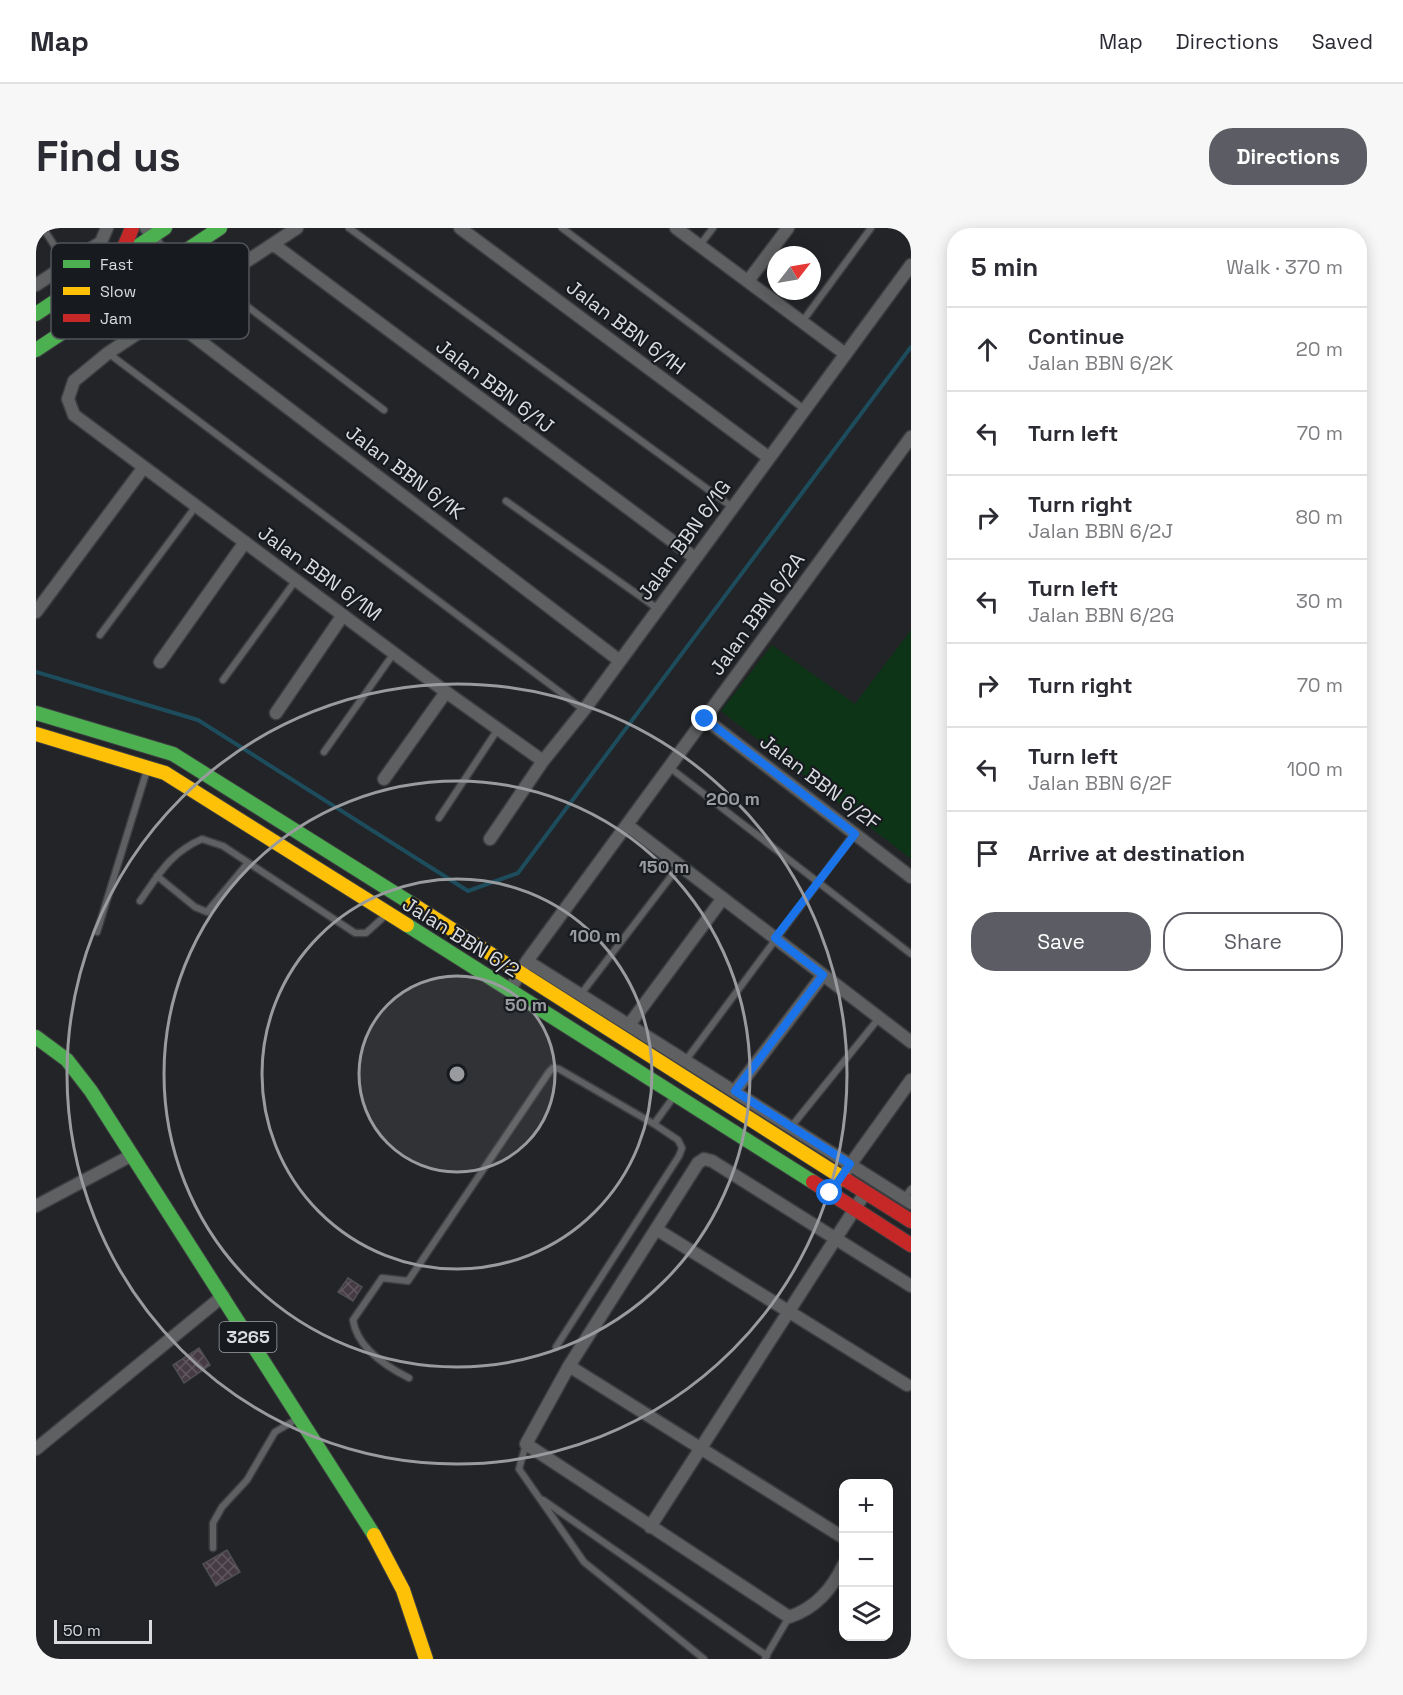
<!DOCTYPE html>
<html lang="en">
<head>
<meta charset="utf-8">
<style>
  body { margin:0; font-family:"Space Grotesk",sans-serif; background:#f7f7f7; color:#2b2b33 }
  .controls { position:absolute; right:18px; bottom:18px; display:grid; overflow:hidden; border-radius:12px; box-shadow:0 3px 15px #0003 }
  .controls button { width:54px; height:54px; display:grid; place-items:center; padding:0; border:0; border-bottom:2px solid #e1e1e2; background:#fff; color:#2b2b33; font:30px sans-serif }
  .compass { position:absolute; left:731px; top:18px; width:54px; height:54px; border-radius:50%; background:#fff; box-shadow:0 3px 15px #0003; rotate:59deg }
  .scale { position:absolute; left:18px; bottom:15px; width:98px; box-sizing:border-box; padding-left:6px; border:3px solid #d9dbdf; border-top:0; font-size:16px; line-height:21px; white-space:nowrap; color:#d9dbdf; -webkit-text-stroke:4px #171a1f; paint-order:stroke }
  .stop { position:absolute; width:18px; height:18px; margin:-14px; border:4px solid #1a73e8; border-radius:50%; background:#fff }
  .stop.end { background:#1a73e8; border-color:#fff; box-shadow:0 2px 6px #0008 }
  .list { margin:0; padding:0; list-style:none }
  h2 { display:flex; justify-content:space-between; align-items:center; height:78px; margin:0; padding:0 24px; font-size:26px }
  h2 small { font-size:20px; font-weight:400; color:#7c7c81 }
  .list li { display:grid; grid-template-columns:39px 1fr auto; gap:18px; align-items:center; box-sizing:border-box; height:84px; padding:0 24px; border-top:2px solid #e1e1e2 }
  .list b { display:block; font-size:22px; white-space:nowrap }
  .list p { margin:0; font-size:20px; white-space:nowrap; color:#7c7c81 }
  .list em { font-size:20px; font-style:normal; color:#7c7c81 }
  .actions { display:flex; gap:12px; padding:18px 24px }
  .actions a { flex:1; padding:14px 0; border:2px solid #5c5d64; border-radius:24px; text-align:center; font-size:21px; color:#5c5d64 }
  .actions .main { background:#5c5d64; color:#fff }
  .icon { flex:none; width:33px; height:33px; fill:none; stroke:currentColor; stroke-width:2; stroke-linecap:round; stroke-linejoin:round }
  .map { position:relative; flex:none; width:875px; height:1431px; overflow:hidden; border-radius:24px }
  header { display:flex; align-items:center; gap:36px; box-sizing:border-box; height:84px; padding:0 30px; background:#fff; border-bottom:2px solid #e1e1e2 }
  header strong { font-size:28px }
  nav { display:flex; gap:33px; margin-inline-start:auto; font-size:21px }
  .intro { display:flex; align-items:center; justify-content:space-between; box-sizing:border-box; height:144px; padding:0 36px }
  h1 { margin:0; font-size:42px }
  .button { padding:15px 27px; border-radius:24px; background:#5c5d64; color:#fff; font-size:21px; font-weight:700 }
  main { display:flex; gap:36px; padding:0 36px }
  aside { flex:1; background:#fff; border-radius:24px; box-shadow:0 3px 15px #0003 }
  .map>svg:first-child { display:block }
  .green { fill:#0d3417 }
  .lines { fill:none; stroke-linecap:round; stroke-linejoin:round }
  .stream { stroke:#1d4c5d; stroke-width:4 }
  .building { fill:url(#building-cross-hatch); stroke:#505052; stroke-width:1.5 }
  .lane-casing { stroke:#3d3e41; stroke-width:9 }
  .street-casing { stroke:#3d3e41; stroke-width:15 }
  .fast-casing { stroke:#3d3e41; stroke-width:16 }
  .slow-casing { stroke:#3d3e41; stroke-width:16 }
  .jam-casing { stroke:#3d3e41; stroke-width:16 }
  .lane { stroke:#5e6062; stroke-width:6 }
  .street { stroke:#5e6062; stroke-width:12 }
  .fast { stroke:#4caf50; stroke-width:14 }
  .slow { stroke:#ffc107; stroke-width:14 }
  .jam { stroke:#c62828; stroke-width:14 }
  .route { stroke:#1a73e8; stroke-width:8 }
  .ring { fill:none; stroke:#999b9f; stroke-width:3 }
  .labels { text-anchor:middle; stroke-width:4.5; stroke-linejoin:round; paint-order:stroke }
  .shield { fill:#171a1f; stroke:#9fa1a5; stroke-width:1.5 }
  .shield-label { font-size:18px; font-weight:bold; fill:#d9dbdf }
  .street-label { font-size:20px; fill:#d9dbdf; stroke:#171a1f }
  .key { fill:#171a1f; stroke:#515459; stroke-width:1.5 }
  .key-label { font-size:16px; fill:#d9dbdf }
  .centre { fill:#999b9f; stroke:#171a1f; stroke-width:3 }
  .ring-label { font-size:18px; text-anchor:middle; font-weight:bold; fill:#999b9f; stroke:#171a1f; stroke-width:4.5; stroke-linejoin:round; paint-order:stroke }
</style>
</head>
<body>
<header>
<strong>Map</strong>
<nav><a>Map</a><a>Directions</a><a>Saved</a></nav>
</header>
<div class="intro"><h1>Find us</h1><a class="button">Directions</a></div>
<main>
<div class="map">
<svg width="875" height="1431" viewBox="0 0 875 1431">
  <defs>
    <pattern id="building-cross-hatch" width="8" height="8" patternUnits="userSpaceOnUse" patternTransform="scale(1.5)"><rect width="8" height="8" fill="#463b44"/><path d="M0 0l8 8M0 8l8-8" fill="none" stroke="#60575f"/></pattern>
  </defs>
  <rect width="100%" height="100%" fill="#222427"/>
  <path class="green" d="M875 402V631L685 483 736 417 819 476Z"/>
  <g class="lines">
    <path class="stream" d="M0 444 162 492 432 663 482 645 875 119"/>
  </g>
  <path class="building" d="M312 1050 326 1059 317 1073 302 1064Z
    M163 1120 174 1137 148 1155 137 1137Z
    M191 1322 204 1344 180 1358 167 1336Z"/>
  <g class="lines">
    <defs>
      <path id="lane" d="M7 0 31 37
        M313 0 696 279
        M526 0 768 181
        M664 17 677 0
        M179 54 348 182
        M766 94 835 0
        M72 125 548 482
        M470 273 622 381
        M64 407 160 278
        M187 452 260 352
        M288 524 358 425
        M633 539 875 726
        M403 590 462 501
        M121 648 159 679 171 684 211 636
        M104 673C123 646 134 625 166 611L187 618 319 705H330L351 686
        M61 704 111 542
        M545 766 643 638
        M650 832 818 606
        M755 899 843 790
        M867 971 875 961
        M520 1119 643 928 646 920 642 912 618 896
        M373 1150C349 1138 321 1119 317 1092L346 1050 372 1053 513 844 517 840 523 841 618 896 639 867
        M490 1216 483 1241 548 1334 668 1431
        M507 1272 731 1428
        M177 1320V1295L186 1279 211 1252 239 1204 261 1191
        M729 1430 753 1389"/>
      <path id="street" d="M110 0 133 34
        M261 0 72 125 38 153 32 171 38 187 410 464 507 533
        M424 0 732 229
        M640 0 808 125
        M237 16 659 330
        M712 53 752 0
        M0 57 65 14 71 0
        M130 87 584 433
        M0 384 108 239
        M124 434 209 314
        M240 485 307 387
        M669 491 875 649
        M348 551 410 464
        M591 597 875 814
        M454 611 507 533 548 482 875 37
        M491 733 875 975
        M474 762 491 733 875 209
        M593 797 687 670
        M699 863 787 747
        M794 965 875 852
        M0 978 96 927
        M620 1001 871 1157
        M533 1138 808 1310
        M0 1221 187 1068
        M614 1299 829 965
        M808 1336C796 1361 780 1380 753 1389L490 1216 533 1138 662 935 668 931 676 933 875 1058"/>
      <path id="fast" d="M0 86 129 0
        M0 122 184 0
        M0 485 137 526 376 676
        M371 697 777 954
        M0 809 31 832 55 863 338 1307"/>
      <path id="slow" d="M0 506 129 545 371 697
        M376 676 810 952
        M338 1307 367 1362 390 1431"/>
      <path id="jam" d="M80 28 89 17 96 0
        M810 952 875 993
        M777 954 875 1017"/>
    </defs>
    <use href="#lane" class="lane-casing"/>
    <use href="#street" class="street-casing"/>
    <use href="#fast" class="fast-casing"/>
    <use href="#slow" class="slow-casing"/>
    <use href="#jam" class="jam-casing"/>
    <use href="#lane" class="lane"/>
    <use href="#street" class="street"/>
    <use href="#fast" class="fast"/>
    <use href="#slow" class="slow"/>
    <use href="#jam" class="jam"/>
  </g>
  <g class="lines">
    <path class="route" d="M669 491 819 606 739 710 787 747 699 863 814 936 794 965"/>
  </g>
  <circle cx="421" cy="846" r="98" fill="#999b9f" fill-opacity=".12"/>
  <g class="ring">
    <circle cx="421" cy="846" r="98"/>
    <circle cx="421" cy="846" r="195"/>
    <circle cx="421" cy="846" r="293"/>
    <circle cx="421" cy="846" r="390"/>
  </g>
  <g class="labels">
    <rect class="shield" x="183.5" y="1094" width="57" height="30" rx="4.5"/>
    <g class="shield-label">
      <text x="212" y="1115">3265</text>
    </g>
    <g class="street-label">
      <text transform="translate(590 99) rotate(37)" y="7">Jalan BBN 6/1H</text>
      <text transform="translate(459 158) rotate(37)" y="7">Jalan BBN 6/1J</text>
      <text transform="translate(369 244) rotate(37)" y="7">Jalan BBN 6/1K</text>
      <text transform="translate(648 312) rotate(-54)" y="7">Jalan BBN 6/1G</text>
      <text transform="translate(284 345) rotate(36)" y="7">Jalan BBN 6/1M</text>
      <text transform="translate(721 386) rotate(-54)" y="7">Jalan BBN 6/2A</text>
      <text transform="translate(784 554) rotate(37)" y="7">Jalan BBN 6/2F</text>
      <text transform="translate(425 709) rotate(32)" y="7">Jalan BBN 6/2</text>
    </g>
  </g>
  <rect x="15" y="15" width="198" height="96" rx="9" class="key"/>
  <rect x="27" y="32" width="27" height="8" fill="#4caf50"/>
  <rect x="27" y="59" width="27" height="8" fill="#ffc107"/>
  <rect x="27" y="86" width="27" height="8" fill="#c62828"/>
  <g class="key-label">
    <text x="64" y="42">Fast</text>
    <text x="64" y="69">Slow</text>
    <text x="64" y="96">Jam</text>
  </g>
  <circle cx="421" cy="846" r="9" class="centre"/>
  <g class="ring-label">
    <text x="697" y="577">200 m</text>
    <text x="628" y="645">150 m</text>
    <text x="559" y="714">100 m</text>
    <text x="490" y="783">50 m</text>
  </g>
</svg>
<div class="controls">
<button>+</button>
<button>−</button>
<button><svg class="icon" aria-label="layers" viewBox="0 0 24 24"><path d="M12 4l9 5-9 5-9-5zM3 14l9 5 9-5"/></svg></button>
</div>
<svg class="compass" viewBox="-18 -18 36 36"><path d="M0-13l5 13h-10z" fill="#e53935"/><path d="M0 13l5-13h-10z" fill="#7c7c81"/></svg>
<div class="scale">50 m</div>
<div class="stop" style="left:794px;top:965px"></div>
<div class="stop end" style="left:669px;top:491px"></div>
</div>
<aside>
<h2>5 min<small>Walk · 370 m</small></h2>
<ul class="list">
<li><svg class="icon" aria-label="ahead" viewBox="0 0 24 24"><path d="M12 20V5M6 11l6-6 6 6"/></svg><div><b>Continue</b><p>Jalan BBN 6/2K</p></div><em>20 m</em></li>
<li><svg class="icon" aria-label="left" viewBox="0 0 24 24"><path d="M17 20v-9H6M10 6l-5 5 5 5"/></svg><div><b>Turn left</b></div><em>70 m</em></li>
<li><svg class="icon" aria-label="right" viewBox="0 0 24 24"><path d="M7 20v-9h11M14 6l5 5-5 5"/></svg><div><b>Turn right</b><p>Jalan BBN 6/2J</p></div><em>80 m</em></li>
<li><svg class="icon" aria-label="left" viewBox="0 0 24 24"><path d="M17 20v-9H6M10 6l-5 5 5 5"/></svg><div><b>Turn left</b><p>Jalan BBN 6/2G</p></div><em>30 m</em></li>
<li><svg class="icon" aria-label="right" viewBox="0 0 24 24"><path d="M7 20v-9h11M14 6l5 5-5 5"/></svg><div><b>Turn right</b></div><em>70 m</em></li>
<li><svg class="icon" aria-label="left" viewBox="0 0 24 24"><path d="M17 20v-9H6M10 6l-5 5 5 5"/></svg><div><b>Turn left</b><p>Jalan BBN 6/2F</p></div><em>100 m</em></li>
<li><svg class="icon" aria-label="arrive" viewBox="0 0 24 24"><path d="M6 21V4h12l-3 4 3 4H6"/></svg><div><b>Arrive at destination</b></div></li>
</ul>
<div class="actions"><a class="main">Save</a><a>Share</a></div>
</aside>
</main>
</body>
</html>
